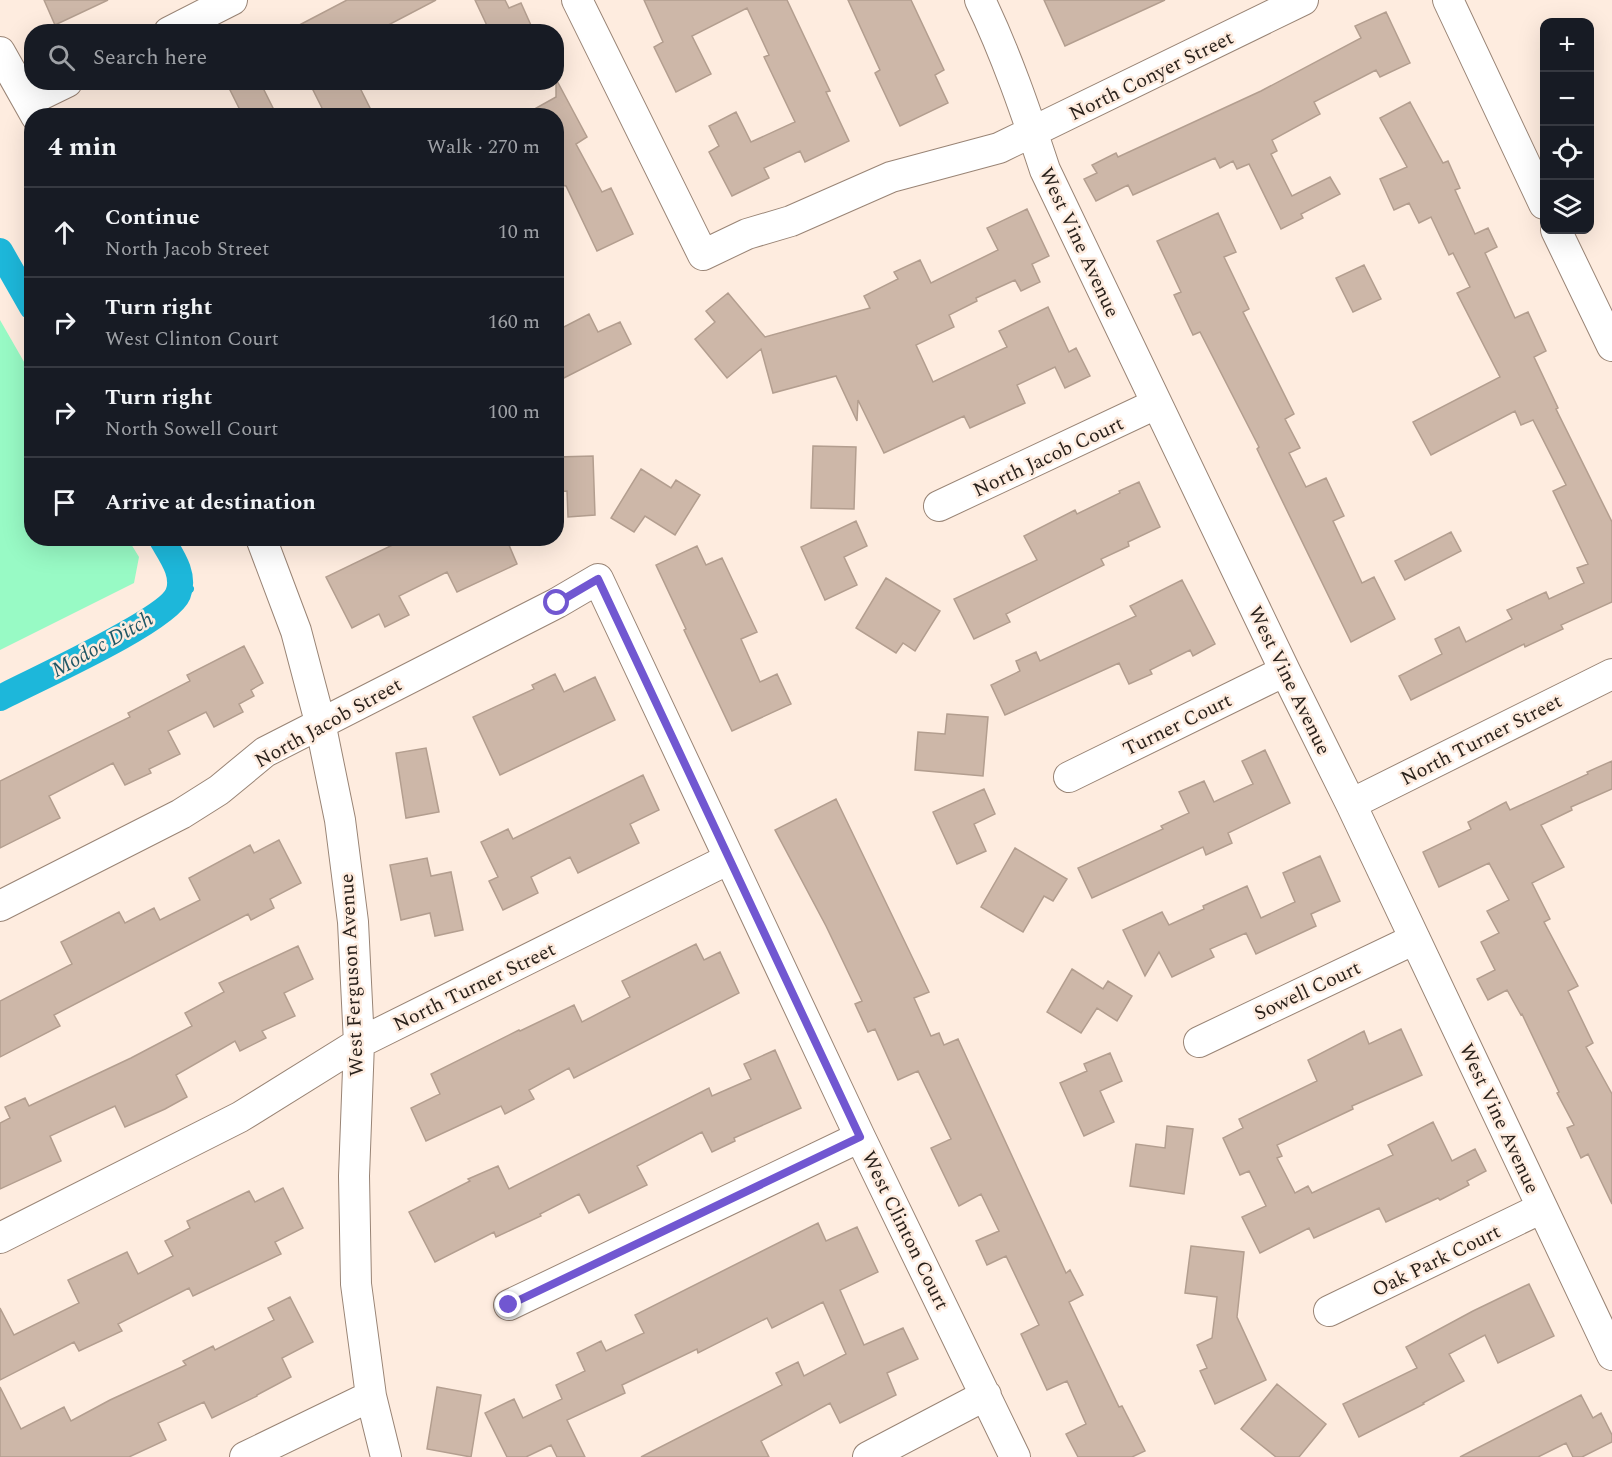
<!DOCTYPE html>
<html lang="en">
<head>
<meta charset="utf-8">
<style>
  body { margin:0; font-family:Spectral,serif; background:#242831; color:#f1f3f6 }
  .controls { position:absolute; right:18px; top:18px; display:grid; overflow:hidden; border-radius:12px; box-shadow:0 6px 24px #0002 }
  .controls button { width:54px; height:54px; display:grid; place-items:center; padding:0; border:0; border-bottom:2px solid #363941; background:#171b24; color:#f1f3f6; font:30px sans-serif }
  .stop { position:absolute; width:18px; height:18px; margin:-14px; border:4px solid #7157d1; border-radius:50%; background:#fff }
  .stop.end { background:#7157d1; border-color:#fff; box-shadow:0 2px 6px #0008 }
  .list { margin:0; padding:0; list-style:none }
  h2 { display:flex; justify-content:space-between; align-items:center; height:78px; margin:0; padding:0 24px; font-size:26px }
  h2 small { font-size:20px; font-weight:400; color:#9ea1a6 }
  .list li { display:grid; grid-template-columns:39px 1fr auto; gap:18px; align-items:center; box-sizing:border-box; height:90px; padding:0 24px; border-top:2px solid #363941 }
  .list b { display:block; font-size:22px; white-space:nowrap }
  .list p { margin:0; font-size:20px; white-space:nowrap; color:#9ea1a6 }
  .list em { font-size:20px; font-style:normal; color:#9ea1a6 }
  .icon { flex:none; width:33px; height:33px; fill:none; stroke:currentColor; stroke-width:2; stroke-linecap:round; stroke-linejoin:round }
  .map { position:relative; flex:none; width:1612px; height:1457px; overflow:hidden }
  .search { position:absolute; background:#171b24; box-shadow:0 6px 24px #0002; left:24px; top:24px; width:540px; height:66px; display:flex; align-items:center; gap:15px; box-sizing:border-box; padding:0 21px; border-radius:24px; color:#9ea1a6; font-size:22px }
  .panel { position:absolute; background:#171b24; box-shadow:0 6px 24px #0002; left:24px; top:108px; width:540px; height:438px; border-radius:24px }
  .map>svg:first-child { display:block }
  .green { fill:#98fac5 }
  .lines { fill:none; stroke-linecap:round; stroke-linejoin:round }
  .stream { stroke:#1db7da; stroke-width:8 }
  .canal { stroke:#1db7da; stroke-width:26 }
  .building { fill:#cdb7a8; stroke:#b39e8f; stroke-width:1.5 }
  .minor-casing { stroke:#998475; stroke-width:32 }
  .minor { stroke:#fff; stroke-width:30 }
  .route { stroke:#7157d1; stroke-width:8 }
  .labels { text-anchor:middle; stroke-width:5; stroke-linejoin:round; paint-order:stroke }
  .street-label { font-size:20px; fill:#2a221c; stroke:#feecdf }
  .water-label { font-size:21px; font-style:italic; fill:#205766; stroke:#feecdf }
</style>
</head>
<body>
<div class="map">
<svg width="1612" height="1457" viewBox="0 0 1612 1457">
  <rect width="100%" height="100%" fill="#feecdf"/>
  <path class="green" d="M0 320 31 374 32 538 128 539 139 557 134 583 0 650Z"/>
  <g class="lines">
    <path class="stream" d="M180 586 190 589"/>
    <path class="canal" d="M0 251 32 307
      M0 698C32 681 167 621 178 594 186 574 170 554 161 538"/>
  </g>
  <path class="building" d="M44 0H108L55 25Z
    M347 0H436L375 32H286Z
    M475 0H505L509 8 521 3 534 32H490Z
    M644 0H787L830 91 826 92 849 141 805 162 800 151 764 168 769 178 732 196 709 152 719 146 709 126 736 112 751 142 795 122 764 57 769 55 747 8 692 36 711 74 676 92 654 47 663 42Z
    M848 0H911L944 70 935 75 948 103 900 126 875 73 880 70Z
    M1044 0H1165L1065 46Z
    M1386 12 1410 63 1380 77 1376 70 1314 102 1320 114 1272 140 1277 151 1271 154 1292 196 1330 177 1340 194 1301 214 1303 218 1281 229 1249 164 1237 169 1233 161 1220 168 1215 158 1133 195 1128 185 1096 201 1084 179 1097 173 1092 165 1116 153 1118 157 1261 91 1361 38 1355 26Z
    M556 79 587 137 576 144 602 192 611 188 633 234 597 251 566 186 556 184V116H522L556 97Z
    M226 82H260L277 116H243Z
    M309 82H357L370 108 356 116H326Z
    M1410 102 1443 163 1448 161 1460 188 1455 190 1475 234 1488 228 1497 247 1485 253 1515 318 1528 312 1546 351 1534 357 1558 408 1556 409 1612 522V602L1561 625 1563 629 1525 647 1524 644 1411 700 1399 676 1442 654 1435 639 1459 627 1466 642 1512 619 1507 610 1546 592 1549 599 1584 583 1577 568 1588 564 1553 491 1566 485 1533 420 1521 425 1515 411 1431 455 1413 422 1500 377 1457 293 1470 287 1453 253 1449 255 1431 217 1419 223 1409 203 1394 210 1380 179 1407 167 1380 118Z
    M1027 209 1049 256 1032 264 1040 282 1021 291 1015 280 976 298 977 301 949 315 954 327 916 345 933 382 1007 347 999 331 1048 307 1069 352 1076 348 1090 376 1065 388 1055 367 1017 385 1025 403 970 428 964 416 884 453 858 400 857 421 836 376 773 393 761 349 727 378 695 339 715 322 706 311 728 293 765 337 870 308 864 296 898 279 894 272 920 260 931 283 998 250 987 228Z
    M1218 213 1236 252 1224 257 1249 309 1243 312 1294 414 1285 419 1300 448 1289 453 1306 487 1326 478 1344 516 1333 521 1362 583 1374 577 1395 619 1351 642 1257 449 1259 447 1200 332 1193 335 1174 295 1181 292 1157 241Z
    M1364 265 1381 299 1353 312 1336 278Z
    M589 314 598 332 620 322 631 344 556 382V331Z
    M813 446 856 447 854 509 811 508Z
    M593 456 595 515 568 517 567 491 556 492V457Z
    M641 469 671 488 676 480 700 495 675 535 645 516 634 532 611 518Z
    M1139 482 1160 527 1128 542 1129 546 1101 559 1104 565 1006 614 1010 622 974 639 954 599 1037 560 1024 536 1075 510 1077 514 1120 493 1119 491Z
    M856 521 867 546 844 557 857 585 825 600 801 547Z
    M1451 532 1461 551 1405 580 1395 561Z
    M407 538H506L517 564 457 592 447 572 399 596 409 615 385 627 379 614 352 628 326 577Z
    M697 546 706 565 722 558 757 632 741 639 760 682 777 674 791 704 732 731 684 630 686 629 656 565Z
    M886 578 940 611 915 651 903 643 896 653 856 628Z
    M1182 580 1215 644 1193 656 1190 650 1150 670 1152 674 1129 684 1119 663 1005 715 991 685 1020 671 1016 661 1036 652 1040 661 1136 616 1130 606Z
    M244 646 263 683 251 690 254 696 239 704 243 712 214 727 206 712 168 731 180 754 149 769 151 773 125 785 113 763 49 796 60 818 0 848V781L130 717 128 713 190 681 187 675Z
    M555 674 564 692 595 677 615 720 500 775 473 717 534 689 532 685Z
    M947 714 988 717 983 776 915 770 918 732 945 734Z
    M426 748 439 812 406 818 396 753Z
    M1265 750 1290 803 1228 833 1232 843 1206 855 1203 847 1092 898 1078 868 1163 829 1161 826 1189 813 1179 792 1204 781 1214 802 1253 784 1242 761Z
    M1612 761V789L1571 807 1572 810 1541 825 1564 867 1532 883 1550 919 1544 922 1578 986 1568 991 1593 1043 1586 1047 1612 1094V1204L1588 1154 1581 1158 1567 1128 1574 1125 1557 1093 1559 1092 1522 1014 1521 1015 1507 990 1488 1000 1477 979 1495 970 1481 942 1499 933 1487 911 1509 900 1489 863 1439 887 1423 852 1471 829 1468 822 1506 802 1510 810 1588 774 1587 772Z
    M643 775 659 810 630 824 639 843 578 873 570 857 531 877 538 893 503 910 489 881 498 877 481 842 508 829 513 839Z
    M984 789 995 814 974 824 986 851 957 864 933 812Z
    M836 799 929 992 914 998 931 1036 939 1033 944 1045 958 1039 1066 1273 1070 1270 1083 1295 1069 1302 1119 1407 1122 1406 1145 1451 1132 1457H1078L1066 1434 1086 1424 1067 1381 1047 1390 1021 1334 1039 1325 1006 1256 987 1265 976 1241 999 1231 981 1194 959 1206 931 1148 951 1139 918 1071 898 1080 875 1029 868 1032 855 1004 862 1001 826 926 775 830Z
    M279 840 301 883 270 899 274 908 251 920 248 914 54 1015 60 1026 0 1057V1001L72 964 61 942 119 912 125 923 154 908 160 920 200 900 189 878 250 845 254 853Z
    M1015 848 1067 879 1053 901 1044 896 1023 932 981 907Z
    M1320 856 1340 901 1311 914 1316 926 1256 954 1246 933 1210 949 1214 957 1172 977 1159 952 1145 976 1123 930 1162 912 1169 925 1204 909 1203 906 1247 886 1261 918 1295 902 1283 873Z
    M427 858 431 876 451 872 463 930 435 936 430 913 401 920 390 865Z
    M696 944 704 960 720 952 739 993 574 1078 569 1068 529 1090 534 1099 505 1114 501 1106 426 1141 411 1108 440 1094 431 1074 519 1030 520 1031 574 1005 582 1022 630 997 622 981Z
    M298 946 313 979 284 993 295 1016 262 1031 266 1038 240 1051 235 1041 176 1075 187 1097 165 1109 125 1127 115 1106 50 1136 61 1161 0 1189V1123L10 1118 5 1107 25 1098 29 1106 131 1058 192 1026 185 1013 224 992 219 983Z
    M1072 969 1103 989 1108 981 1132 996 1117 1021 1097 1008 1081 1033 1047 1012Z
    M1401 1029 1422 1075 1352 1106 1353 1109 1277 1145 1282 1156 1277 1158 1295 1193 1308 1186 1312 1193 1393 1155 1388 1145 1433 1122 1452 1161 1475 1149 1486 1171 1467 1181 1469 1185 1440 1200 1438 1198 1386 1222 1379 1208 1314 1238 1309 1228 1260 1253 1242 1217 1266 1206 1249 1171 1240 1175 1223 1138 1243 1128 1239 1119 1317 1081 1308 1060 1364 1031 1369 1044Z
    M775 1050 801 1108 734 1138 735 1141 712 1152 702 1132 637 1166 647 1185 589 1213 579 1194 540 1214 541 1216 496 1237 494 1232 435 1262 409 1212 470 1181 468 1179 498 1166 509 1189 709 1088 712 1096 751 1079 744 1064Z
    M1110 1053 1122 1081 1100 1091 1114 1122 1084 1136 1060 1083 1087 1071 1084 1064Z
    M1167 1126 1193 1129 1184 1194 1130 1186 1136 1144 1165 1148Z
    M283 1188 303 1228 275 1242 281 1254 193 1296 189 1288 118 1324 122 1331 79 1351 74 1342 0 1380V1308L14 1335 79 1303 68 1280 127 1252 138 1274 173 1256 165 1241 190 1228 187 1221 249 1191 255 1202Z
    M818 1223 826 1241 857 1227 878 1272 840 1290 864 1345 903 1328 918 1359 887 1373 896 1395 840 1423 830 1403 761 1441 769 1457H641L782 1385 776 1373 798 1362 804 1376 846 1354 823 1302 772 1328 767 1318 698 1353 697 1349 622 1385 625 1393 567 1420 585 1457H557L551 1445 526 1457H507L485 1413 514 1399 523 1418 562 1399 556 1385 585 1371 577 1353 601 1341 606 1351 644 1333 635 1315Z
    M1191 1246 1244 1252 1237 1317 1266 1380 1215 1404 1200 1371 1207 1368 1197 1345 1212 1338 1217 1297 1185 1293Z
    M1529 1284 1554 1336 1498 1363 1485 1335 1449 1354 1464 1381 1423 1403 1424 1404 1359 1437 1343 1404 1417 1368 1406 1347 1473 1311Z
    M290 1297 313 1342 282 1358 291 1377 257 1395V1396L212 1418 204 1402 158 1423 166 1440 129 1457H0V1387L21 1429 64 1407 71 1421 110 1400 186 1365 183 1361 213 1346 215 1350 274 1320 268 1308Z
    M1277 1384 1326 1424 1299 1457H1276L1241 1429Z
    M437 1387 481 1395 471 1457 427 1449Z
    M1581 1395 1593 1418 1601 1413 1612 1435V1442L1582 1457H1573L1566 1443 1538 1457H1460Z"/>
  <g class="lines">
    <defs>
      <path id="minor" d="M577 0 703 255 747 234 791 221 891 177 999 148 1303 0
        M980 0C1006 54 1026 112 1045 170L1285 671 1351 804 1612 1355
        M1448 0 1544 204
        M169 32 232 0
        M0 52 36 116
        M28 101 67 82
        M1556 230 1612 346
        M939 506 1156 404
        M261 538 296 631 320 722 340 820 353 922 359 1043 354 1176 356 1284 371 1396 386 1457
        M1069 777 1285 671
        M1351 804 1612 674
        M0 906 181 814 219 790 265 752 557 603 598 579 860 1137 1015 1457
        M1199 1042 1415 939
        M0 1238 240 1117 359 1043 729 859
        M509 1305 860 1137
        M1329 1311 1542 1208
        M245 1457 371 1396
        M868 1457 986 1395"/>
    </defs>
    <use href="#minor" class="minor-casing"/>
    <use href="#minor" class="minor"/>
  </g>
  <g class="lines">
    <path class="route" d="M509 1305 860 1137 598 579 557 603"/>
  </g>
  <g class="labels">
    <g class="street-label">
      <text transform="translate(1151 75) rotate(-26)" y="7">North Conyer Street</text>
      <text transform="translate(1080 242) rotate(65)" y="7">West Vine Avenue</text>
      <text transform="translate(1048 456) rotate(-25)" y="7">North Jacob Court</text>
      <text transform="translate(1290 680) rotate(64)" y="7">West Vine Avenue</text>
      <text transform="translate(328 722) rotate(-29)" y="7">North Jacob Street</text>
      <text transform="translate(1177 724) rotate(-26)" y="7">Turner Court</text>
      <text transform="translate(1481 739) rotate(-27)" y="7">North Turner Street</text>
      <text transform="translate(351 975) rotate(-93)" y="7">West Ferguson Avenue</text>
      <text transform="translate(474 986) rotate(-26)" y="7">North Turner Street</text>
      <text transform="translate(1307 990) rotate(-25)" y="7">Sowell Court</text>
      <text transform="translate(1500 1118) rotate(65)" y="7">West Vine Avenue</text>
      <text transform="translate(906 1230) rotate(64)" y="7">West Clinton Court</text>
      <text transform="translate(1436 1260) rotate(-26)" y="7">Oak Park Court</text>
    </g>
    <g class="water-label">
      <text transform="translate(102 644) rotate(-29)" y="7">Modoc Ditch</text>
    </g>
  </g>
</svg>
<div class="controls">
<button>+</button>
<button>−</button>
<button><svg class="icon" aria-label="locate" viewBox="0 0 24 24"><circle cx="12" cy="12" r="6"/><path d="M12 2v4M12 18v4M2 12h4M18 12h4"/></svg></button>
<button><svg class="icon" aria-label="layers" viewBox="0 0 24 24"><path d="M12 4l9 5-9 5-9-5zM3 14l9 5 9-5"/></svg></button>
</div>
<div class="stop" style="left:557px;top:603px"></div>
<div class="stop end" style="left:509px;top:1305px"></div>
<div class="search"><svg class="icon" aria-label="search" viewBox="0 0 24 24"><circle cx="10" cy="10" r="6"/><path d="M15 15l6 6"/></svg>Search here</div>
<section class="panel">
<h2>4 min<small>Walk · 270 m</small></h2>
<ul class="list">
<li><svg class="icon" aria-label="ahead" viewBox="0 0 24 24"><path d="M12 20V5M6 11l6-6 6 6"/></svg><div><b>Continue</b><p>North Jacob Street</p></div><em>10 m</em></li>
<li><svg class="icon" aria-label="right" viewBox="0 0 24 24"><path d="M7 20v-9h11M14 6l5 5-5 5"/></svg><div><b>Turn right</b><p>West Clinton Court</p></div><em>160 m</em></li>
<li><svg class="icon" aria-label="right" viewBox="0 0 24 24"><path d="M7 20v-9h11M14 6l5 5-5 5"/></svg><div><b>Turn right</b><p>North Sowell Court</p></div><em>100 m</em></li>
<li><svg class="icon" aria-label="arrive" viewBox="0 0 24 24"><path d="M6 21V4h12l-3 4 3 4H6"/></svg><div><b>Arrive at destination</b></div></li>
</ul>
</section>
</div>
</body>
</html>
